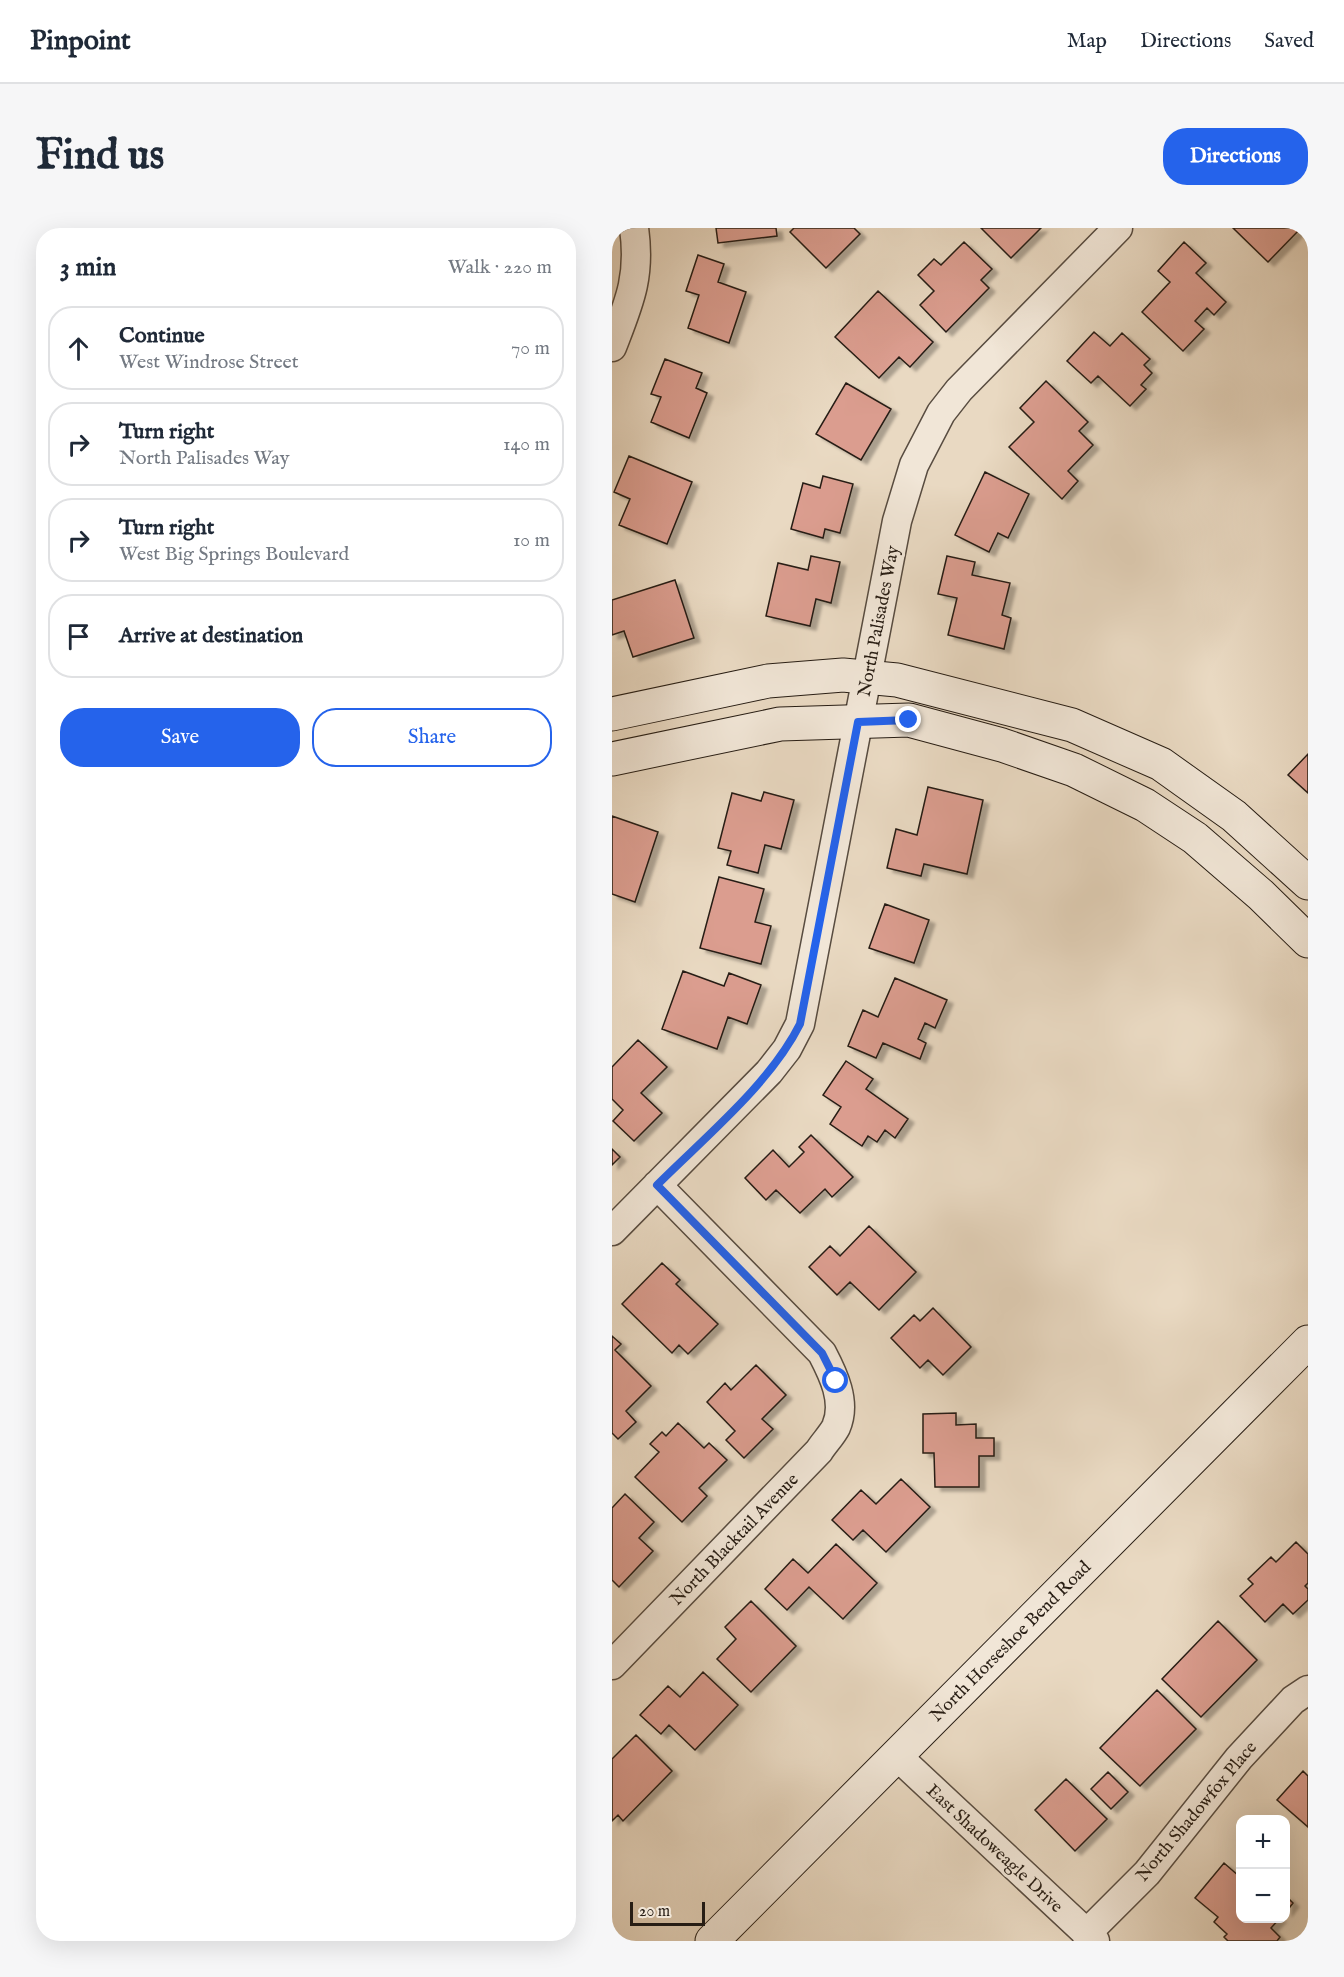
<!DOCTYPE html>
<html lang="en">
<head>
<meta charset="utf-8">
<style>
  body { margin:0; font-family:"IM FELL English",serif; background:#f6f6f7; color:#1f2937 }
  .controls { position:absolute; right:18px; bottom:18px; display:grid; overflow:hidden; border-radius:12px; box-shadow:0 6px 24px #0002 }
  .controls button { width:54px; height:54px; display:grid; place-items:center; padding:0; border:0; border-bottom:2px solid #e0e1e3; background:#fff; color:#1f2937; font:30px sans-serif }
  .scale { position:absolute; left:18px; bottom:15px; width:75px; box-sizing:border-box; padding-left:6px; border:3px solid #271d14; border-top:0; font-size:16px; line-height:21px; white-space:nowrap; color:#271d14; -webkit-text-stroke:4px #f1e6d7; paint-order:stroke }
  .stop { position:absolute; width:18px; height:18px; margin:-14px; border:4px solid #2563eb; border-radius:50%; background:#fff }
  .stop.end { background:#2563eb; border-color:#fff; box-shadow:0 2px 6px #0008 }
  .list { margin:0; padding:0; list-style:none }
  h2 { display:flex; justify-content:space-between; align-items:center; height:78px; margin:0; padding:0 24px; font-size:26px }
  h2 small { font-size:20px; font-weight:400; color:#747a83 }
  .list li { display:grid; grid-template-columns:39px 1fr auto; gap:18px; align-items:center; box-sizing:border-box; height:84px; margin:0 12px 12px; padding:0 12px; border:2px solid #e0e1e3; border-radius:24px }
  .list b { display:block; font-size:22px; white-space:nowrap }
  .list p { margin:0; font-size:20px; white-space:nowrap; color:#747a83 }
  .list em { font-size:20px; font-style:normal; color:#747a83 }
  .actions { display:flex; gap:12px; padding:18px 24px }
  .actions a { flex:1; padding:14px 0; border:2px solid #2563eb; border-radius:24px; text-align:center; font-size:21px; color:#2563eb }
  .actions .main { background:#2563eb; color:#fff }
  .icon { flex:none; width:33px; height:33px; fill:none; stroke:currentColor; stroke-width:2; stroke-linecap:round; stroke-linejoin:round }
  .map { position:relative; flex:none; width:696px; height:1713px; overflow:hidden; border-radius:24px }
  header { display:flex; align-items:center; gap:36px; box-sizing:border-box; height:84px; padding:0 30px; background:#fff; border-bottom:2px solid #e0e1e3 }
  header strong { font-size:28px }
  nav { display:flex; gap:33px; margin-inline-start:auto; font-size:21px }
  .intro { display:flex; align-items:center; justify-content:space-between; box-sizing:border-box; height:144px; padding:0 36px }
  h1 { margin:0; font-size:42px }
  .button { padding:15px 27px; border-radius:24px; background:#2563eb; color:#fff; font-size:21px; font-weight:700 }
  main { display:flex; gap:36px; padding:0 36px }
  aside { flex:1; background:#fff; border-radius:24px; box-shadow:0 6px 24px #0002 }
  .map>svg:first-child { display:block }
  .building { fill:#db9d8f; stroke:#271d14; stroke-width:1.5; filter:url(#shadow) }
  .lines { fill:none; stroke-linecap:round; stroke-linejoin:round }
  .street-casing { stroke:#584c40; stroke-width:31 }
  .secondary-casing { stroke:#271d14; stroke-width:35 }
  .street { stroke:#f1e6d7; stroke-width:28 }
  .secondary { stroke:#f1e6d7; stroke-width:33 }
  .route { stroke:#2563eb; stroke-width:8 }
  .labels { text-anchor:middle; stroke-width:6; stroke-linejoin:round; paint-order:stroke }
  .street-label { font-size:18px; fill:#271d14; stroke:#f1e6d7 }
</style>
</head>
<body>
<header>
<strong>Pinpoint</strong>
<nav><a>Map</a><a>Directions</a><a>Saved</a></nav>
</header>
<div class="intro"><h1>Find us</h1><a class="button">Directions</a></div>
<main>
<aside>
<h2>3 min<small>Walk · 220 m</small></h2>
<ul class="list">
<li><svg class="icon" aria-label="ahead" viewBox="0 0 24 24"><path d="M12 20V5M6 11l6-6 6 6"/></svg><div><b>Continue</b><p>West Windrose Street</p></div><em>70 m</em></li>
<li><svg class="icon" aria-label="right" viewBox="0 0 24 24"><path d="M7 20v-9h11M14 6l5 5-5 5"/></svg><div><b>Turn right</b><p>North Palisades Way</p></div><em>140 m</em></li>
<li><svg class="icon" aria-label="right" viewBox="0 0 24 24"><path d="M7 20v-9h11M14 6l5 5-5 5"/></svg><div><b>Turn right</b><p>West Big Springs Boulevard</p></div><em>10 m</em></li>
<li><svg class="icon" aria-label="arrive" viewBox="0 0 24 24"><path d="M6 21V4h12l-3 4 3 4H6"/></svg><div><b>Arrive at destination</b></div></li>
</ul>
<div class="actions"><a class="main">Save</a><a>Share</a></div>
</aside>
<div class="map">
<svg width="696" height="1713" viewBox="0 0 696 1713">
  <defs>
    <filter id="shadow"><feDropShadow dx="6" dy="4" stdDeviation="1.5" flood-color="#0004"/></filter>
  </defs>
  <rect width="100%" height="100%" fill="#e9d9c2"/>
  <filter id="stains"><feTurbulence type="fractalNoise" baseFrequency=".00333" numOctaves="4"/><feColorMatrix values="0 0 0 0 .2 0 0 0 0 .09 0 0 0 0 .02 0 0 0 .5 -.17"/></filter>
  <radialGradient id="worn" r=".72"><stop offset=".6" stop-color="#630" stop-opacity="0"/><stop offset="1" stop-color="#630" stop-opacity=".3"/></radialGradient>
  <path class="building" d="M104 0H164L165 8 106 15Z
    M182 0H242L248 6 214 40 178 4Z
    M369 0H429L399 30Z
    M621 0H696V10L687 2 656 34Z
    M352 14 380 41 369 52 377 60 334 104 308 77 322 63 306 47 322 31 329 37Z
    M572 14 594 35 584 45 614 74 602 87 595 80 583 93 592 101 571 123 530 84 558 54 546 43Z
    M86 27 112 36 106 54 134 64 117 115 76 100 87 67 74 63Z
    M266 63 321 114 298 139 287 129 267 150 223 109Z
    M482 104 498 118 510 105 538 131 532 137 540 145 529 157 534 161 518 178 486 148 479 155 455 133Z
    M53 131 90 145 84 160 95 165 77 210 39 194 49 169 39 166Z
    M434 153 476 194 467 203 481 217 456 243 466 253 450 271 397 219 422 194 408 180Z
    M234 155 279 181 249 232 204 206Z
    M17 228 80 254 55 316 7 297 18 271 2 264Z
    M373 244 417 266 396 310 386 305 377 324 343 307Z
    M211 248 241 256 228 305 213 301 211 310 179 301 191 255 208 260Z
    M199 328 228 334 219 375 204 371 198 398 154 388 166 335 196 342Z
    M335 328 363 334 360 347 398 355 390 387 399 390 392 421 336 407 345 370 326 366Z
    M63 352 82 410 21 429 12 403 0 407V372Z
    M696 526V565L676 547Z
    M316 559 371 572 355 646 312 636 309 648 275 640 284 601 305 607Z
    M152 564 182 572 169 621 153 617 146 645 115 637 119 623 106 620 120 565 149 573Z
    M0 588 46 604 23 674 0 666Z
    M107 649 152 661 143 694 159 698 149 736 88 720Z
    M273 676 317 692 302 735 257 720Z
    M71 743 112 758 117 745 149 757 135 796 116 789 105 821 50 801Z
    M283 750 335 772 323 800 313 795 306 811 314 815 308 831 271 815 264 830 236 818 251 782 266 789Z
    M26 812 55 839 29 865 50 885 22 913 1 893 11 882 0 871V839Z
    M234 833 261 851 254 861 296 891 283 910 273 902 265 914 256 908 250 918 218 896 229 879 211 867Z
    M199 907 241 949 220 969 213 961 188 985 164 962 154 972 133 950 161 922 177 939 192 924 187 919Z
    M0 921 8 929 0 937Z
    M257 998 304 1044 267 1082 238 1054 225 1067 197 1039 218 1018 228 1028Z
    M50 1035 68 1052 64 1056 106 1096 76 1126 67 1117 60 1125 10 1076Z
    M321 1080 359 1119 331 1147 316 1132 308 1140 279 1110 302 1087 308 1093Z
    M0 1108 9 1116 3 1122 39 1158 14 1183 24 1194 6 1211 0 1205Z
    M144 1137 174 1167 150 1191 161 1201 132 1230 114 1212 123 1203 95 1174 113 1155 119 1162Z
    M344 1185V1197L364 1196V1210H382V1228H367V1259H323L322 1225H311V1186Z
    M66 1195 92 1220 97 1215 115 1232 87 1260 95 1268 70 1294 23 1249 47 1224 38 1216 50 1204 54 1208Z
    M289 1251 318 1279 274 1324 251 1302 241 1312 220 1292 249 1262 264 1276Z
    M13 1266 42 1294 27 1310 41 1323 7 1359 0 1352V1280Z
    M684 1314 696 1326V1355L693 1358 696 1361V1372L681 1386 671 1376 653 1394 628 1368 641 1356 636 1351 659 1329 664 1334Z
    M224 1316 265 1355 231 1391 197 1359 175 1382 153 1361 181 1331 196 1345Z
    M139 1373 184 1418 139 1464 105 1431 124 1411 113 1399Z
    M606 1393 645 1432 589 1489 550 1451Z
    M91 1444 126 1477 83 1522 57 1497 49 1506 28 1487 56 1458 68 1469Z
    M545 1462 584 1501 528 1558 488 1520Z
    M24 1507 60 1543 11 1593 6 1587 0 1593V1531Z
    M691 1543 696 1548V1599L665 1572Z
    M496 1544 516 1564 499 1581 479 1561Z
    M454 1551 495 1591 463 1623 423 1582Z
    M612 1635 628 1649V1690H668L659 1700 668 1709 665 1713H616L612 1709 615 1706 602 1694 606 1689 583 1670Z
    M674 1668 681 1675 674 1684Z"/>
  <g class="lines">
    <defs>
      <path id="street" d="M0 119C17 75 29 49 22 0
        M0 1003 157 844 175 821 188 796 285 293 302 237 329 185 347 162 506 0
        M0 1437 207 1223C212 1215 220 1207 224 1199 235 1174 221 1146 210 1125L45 957
        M284 1527 483 1713
        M474 1706 535 1645 627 1530 681 1472 696 1462"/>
      <path id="secondary" d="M0 486 156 453 231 447 285 452 460 497 549 536 622 588 696 655
        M0 531 168 496 297 492 390 517 462 542 533 577 583 610 649 667 696 713
        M100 1713 696 1114"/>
    </defs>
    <use href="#street" class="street-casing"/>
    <use href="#secondary" class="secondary-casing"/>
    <use href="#street" class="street"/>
    <use href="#secondary" class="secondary"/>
  </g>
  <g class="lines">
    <path class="route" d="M224 1153 210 1125 45 957C93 909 158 856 188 796L246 494 297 492"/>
  </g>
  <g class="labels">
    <g class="street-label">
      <text transform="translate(266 393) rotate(-79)" y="6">North Palisades Way</text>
      <text transform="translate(122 1311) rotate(-46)" y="6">North Blacktail Avenue</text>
      <text transform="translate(398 1413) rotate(-45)" y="6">North Horseshoe Bend Road</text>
      <text transform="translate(584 1583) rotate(-50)" y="6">North Shadowfox Place</text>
      <text transform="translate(383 1620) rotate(43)" y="6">East Shadoweagle Drive</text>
    </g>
  </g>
  <rect width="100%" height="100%" filter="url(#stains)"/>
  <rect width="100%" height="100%" fill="url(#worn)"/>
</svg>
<div class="controls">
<button>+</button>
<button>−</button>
</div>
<div class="scale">20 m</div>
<div class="stop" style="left:224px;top:1153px"></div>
<div class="stop end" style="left:297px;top:492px"></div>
</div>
</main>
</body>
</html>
